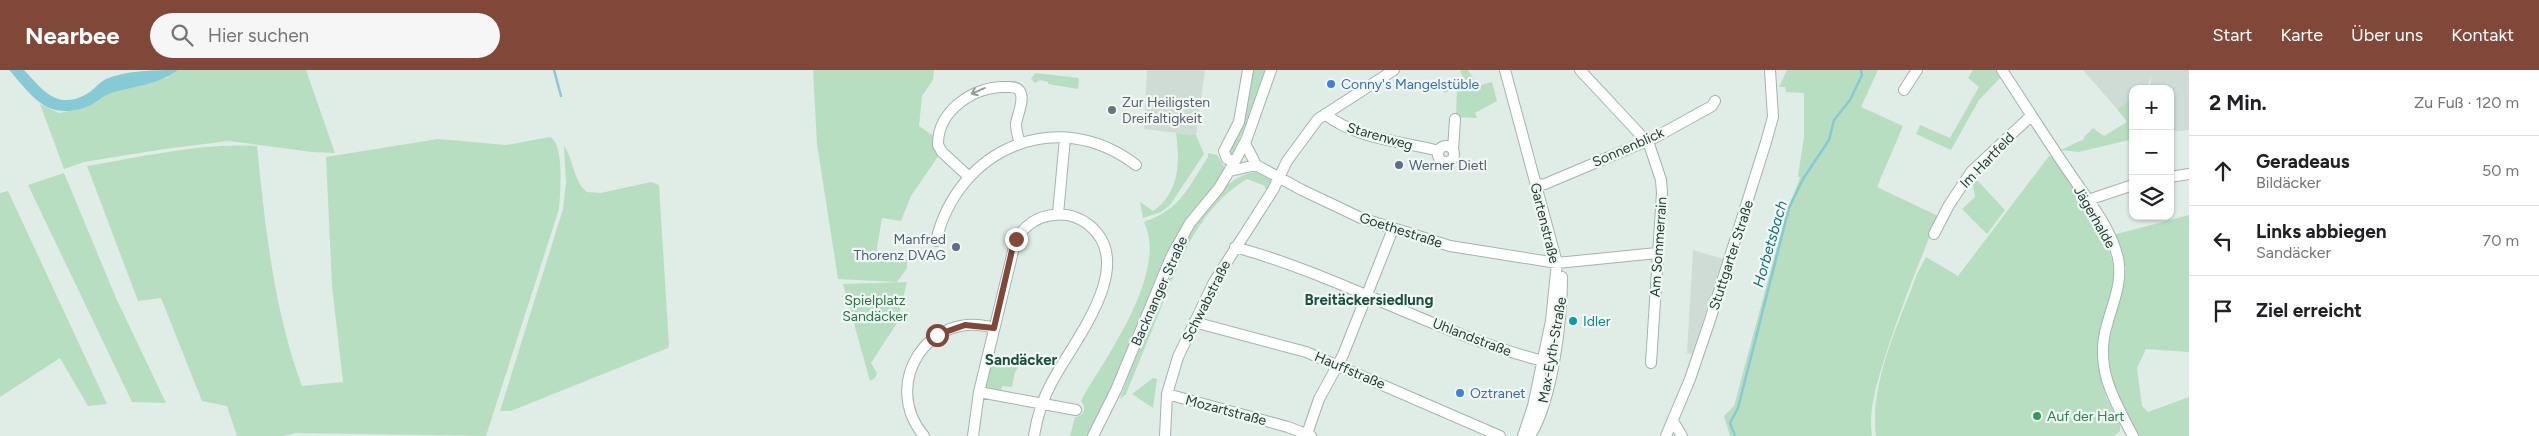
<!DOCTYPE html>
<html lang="de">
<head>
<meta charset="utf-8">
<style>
  body { margin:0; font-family:Figtree,sans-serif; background:#f6f6f6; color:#202124 }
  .controls { position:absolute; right:15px; top:15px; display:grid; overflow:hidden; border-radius:10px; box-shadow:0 1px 4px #0004 }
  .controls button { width:45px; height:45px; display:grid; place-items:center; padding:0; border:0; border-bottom:1px solid #e0e0e0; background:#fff; color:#202124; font:25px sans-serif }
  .stop { position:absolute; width:15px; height:15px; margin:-11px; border:4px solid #814738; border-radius:50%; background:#fff }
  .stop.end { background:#814738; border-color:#fff; box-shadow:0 1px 5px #0008 }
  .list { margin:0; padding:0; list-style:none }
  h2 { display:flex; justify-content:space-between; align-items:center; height:65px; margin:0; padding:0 20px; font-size:21px }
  h2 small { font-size:16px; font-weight:400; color:#757577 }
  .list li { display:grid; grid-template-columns:32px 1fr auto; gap:15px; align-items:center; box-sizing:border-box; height:70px; padding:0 20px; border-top:1px solid #e0e0e0 }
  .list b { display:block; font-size:19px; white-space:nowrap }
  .list p { margin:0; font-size:16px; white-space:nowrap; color:#757577 }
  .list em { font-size:16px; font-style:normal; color:#757577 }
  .icon { flex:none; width:28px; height:28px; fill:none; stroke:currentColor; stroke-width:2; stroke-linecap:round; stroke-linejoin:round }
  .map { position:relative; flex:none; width:2189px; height:366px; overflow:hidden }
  header { display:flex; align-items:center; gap:30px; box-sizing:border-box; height:70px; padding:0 25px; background:#814738; color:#fff }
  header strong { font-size:24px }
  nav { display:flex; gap:28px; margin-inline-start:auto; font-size:18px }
  .search { width:350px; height:45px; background:#f6f6f6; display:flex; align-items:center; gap:12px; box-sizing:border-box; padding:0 18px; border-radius:28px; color:#757577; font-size:19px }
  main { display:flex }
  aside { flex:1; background:#fff }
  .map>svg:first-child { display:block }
  .built { fill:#cedcd5 }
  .green { fill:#b8dec1 }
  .water { fill:#85cad4 }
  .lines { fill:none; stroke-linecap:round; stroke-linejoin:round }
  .stream { stroke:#85cad4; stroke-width:2.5 }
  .minor-casing { stroke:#a3b4ad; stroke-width:12 }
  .minor { stroke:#fff; stroke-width:10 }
  .oneway { stroke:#909e9a }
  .route { stroke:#814738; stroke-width:6 }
  .shop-dot { fill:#3f7fe0; stroke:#f1f8f4; stroke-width:2 }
  .worship-dot { fill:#6b7280; stroke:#f1f8f4; stroke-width:2 }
  .service-dot { fill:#5c6f8a; stroke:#f1f8f4; stroke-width:2 }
  .culture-dot { fill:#0f9aa8; stroke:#f1f8f4; stroke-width:2 }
  .leisure-dot { fill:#2e9e5b; stroke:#f1f8f4; stroke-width:2 }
  .labels { text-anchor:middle; stroke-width:4.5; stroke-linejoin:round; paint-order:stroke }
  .shop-label { font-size:14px; fill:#366cbe; stroke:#f1f8f4; text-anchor:start }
  .worship-label { font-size:14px; fill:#5b616d; stroke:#f1f8f4; text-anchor:start }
  .street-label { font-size:14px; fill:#203d34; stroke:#f1f8f4 }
  .service-label { font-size:14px; fill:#4e5e75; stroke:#f1f8f4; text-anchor:start }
  .park-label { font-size:14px; fill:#287544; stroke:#f1f8f4 }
  .culture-label { font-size:14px; fill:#0d838f; stroke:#f1f8f4; text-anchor:start }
  .leisure-label { font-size:14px; fill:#27864d; stroke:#f1f8f4; text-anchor:start }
  .water-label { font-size:15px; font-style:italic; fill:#176e7b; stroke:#f1f8f4 }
  .neighbourhood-label { font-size:15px; font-weight:bold; fill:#1b5041; stroke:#f1f8f4 }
</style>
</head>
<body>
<header>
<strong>Nearbee</strong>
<div class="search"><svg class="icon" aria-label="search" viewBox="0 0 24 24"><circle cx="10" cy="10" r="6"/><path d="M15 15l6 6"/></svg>Hier suchen</div>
<nav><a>Start</a><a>Karte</a><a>Über uns</a><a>Kontakt</a></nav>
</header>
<main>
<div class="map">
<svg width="2189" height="366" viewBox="0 0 2189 366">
  <rect width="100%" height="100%" fill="#e0ece6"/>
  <path class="built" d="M1147 0H1205L1196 65 1144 59Z
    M2083 0H2189V60L2170 62V19H2149L2152 5 2146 19H2133V30L2117 39Z
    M1693 180 1723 189 1692 284 1687 283Z"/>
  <path class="green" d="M178 0H306L335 83 312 82 229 71 164 79 84 92 64 99 40 34 59 43 85 38 111 22 167 8Z
    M813 0H934L933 10 922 26 919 56 935 67 939 85 911 126 901 151 882 148 876 184 907 190V198L897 212 838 209 817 74Z
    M1251 0H1265L1243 61 1231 86 1227 80Z
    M1460 0H1468L1478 16 1492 12 1497 31 1475 43 1477 48 1456 47 1457 18 1444 23 1439 14 1444 12 1445 15 1463 7Z
    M1787 0H1878L1861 37 1903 56 1877 117 1938 146C1919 193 1900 239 1885 287 1877 313 1868 339 1872 366H1730L1724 346 1734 336 1786 143 1800 108 1798 106 1804 67V23L1786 22 1785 17H1779Z
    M1973 0H1996L2000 8 1979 30 1951 80 1916 64 1920 55 1950 68 1979 17 1968 8Z
    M1035 3 1079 8 1078 19 1048 14V12L1040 10 1035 13 1031 9Z
    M2133 29V69L2079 82 2061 80 2084 69V67L2093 58 2104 66 2127 52 2117 39Z
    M1176 63 1196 65 1204 84 1170 135 1161 142 1143 148 1140 132 1153 141C1180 122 1180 92 1176 63Z
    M550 67C565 75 560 123 559 139L486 366 296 363 283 366H237L227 336 202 331 161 228 138 231 87 96C143 87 199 73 257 76 265 156 274 241 302 316L343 312 332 216 326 87 438 69 506 75Z
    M564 76C574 90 573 111 587 122L601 123 651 112 659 115 669 275 668 278 511 341H500L563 139 566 113Z
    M1208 83 1217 85 1225 98 1168 185 1108 329 1089 366H1070L1075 347C1084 346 1087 338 1081 331L1084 325C1109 283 1168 201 1144 152 1181 139 1187 119 1208 87Z
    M2049 86 2052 87C2077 123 2110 162 2115 206L2099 291 2106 327 2120 354V361L2114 366H1876C1869 314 1899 253 1917 204L1926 187 1958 206Z
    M1256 102 1271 110 1269 118 1265 119V116L1247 109C1198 138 1178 194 1159 243 1148 270 1137 297 1126 324L1120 329C1141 273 1189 110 1256 102Z
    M64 103 116 228 166 333 132 332 28 115Z
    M1977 110 2005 140 1987 164 1962 139 1975 127 1973 115Z
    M8 121 107 334 88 336 60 288 0 327V123Z
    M2189 145V282L2146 279 2137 298 2142 336 2148 342 2189 327V366H2137L2111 315 2105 283 2126 198 2113 165Z
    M907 212 897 253 871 293 877 303 875 308 870 311 843 214Z
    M991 286 1022 292 1015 302 1012 317 1002 316 1001 322 987 319 985 316Z
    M1153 308 1157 309 1153 338 1132 324Z"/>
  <path class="water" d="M9 0H24C42 19 56 40 85 25 92 22 98 13 106 9 128 0 155 0 178 0 160 14 136 16 114 22 103 25 94 35 84 38 45 50 32 25 9 0Z"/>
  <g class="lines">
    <path class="stream" d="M554 0 561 26
      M1735 366 1730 353 1738 338 1789 138 1803 109 1829 70 1834 50 1850 30 1862 5 1861 0"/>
    <defs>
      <path id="minor" d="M1505 0 1557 193 1551 251 1533 336 1523 366
        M1580 0 1649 74 1661 110 1662 123 1651 293
        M2002 0C2025 35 2047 70 2071 105 2088 130 2111 158 2118 188 2123 212 2113 232 2107 255 2094 297 2114 330 2133 366
        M1904 20 1917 0
        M1325 44C1356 69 1401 71 1439 81
        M1245 73 1256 95 1302 120 1361 148 1450 176 1557 193 1657 183
        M1438 84a8 8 0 1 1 16 0a8 8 0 1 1-16 0Z
        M1453 80 1455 49
        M1235 91 1227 89 1224 81 1239 52 1248 0
        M1230 101 1256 95
        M968 106 942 82 938 75C937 41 974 16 1005 17 1010 17 1015 16 1019 20 1026 28 1017 45 1016 54 1016 61 1018 67 1020 74
        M2170 107 2189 104
        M1537 115 1545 114 1654 68 1712 36 1715 31
        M2088 130 2133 115
        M1058 144 1065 68
        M1934 164 1949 135 1971 102 2031 46
        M936 171C958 78 1058 35 1136 95
        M1235 177C1341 206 1437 264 1543 291
        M1194 252 1306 282 1500 366
        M979 322 1016 169C1026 155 1036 147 1053 145 1066 143 1079 147 1089 155 1139 195 1072 273 1052 312 1043 328 1037 347 1034 366
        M1167 324 1288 357 1311 366
        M1673 351 1682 366
        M1307 364 1319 329 1343 285 1393 159
        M924 366C880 314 929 238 994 258
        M973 366 979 322 1076 340
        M1093 366 1116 320 1171 187 1190 153 1219 118 1235 91 1247 68 1271 0
        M1165 366 1167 324 1178 287 1214 212 1273 120 1287 91 1318 49 1394 0
        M1530 366C1553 329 1562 249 1562 207
        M1666 366 1690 309 1710 250 1766 72 1773 47 1770 0"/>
    </defs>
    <use href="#minor" class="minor-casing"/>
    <use href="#minor" class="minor"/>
  </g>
  <defs><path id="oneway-shaft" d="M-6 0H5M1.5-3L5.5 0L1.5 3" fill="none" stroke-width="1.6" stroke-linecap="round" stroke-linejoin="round" transform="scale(1.25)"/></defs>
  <use class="oneway" href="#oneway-shaft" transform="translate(978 21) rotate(156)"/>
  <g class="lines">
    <path class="route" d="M937 265 965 255 994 258 1013 176 1016 169"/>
  </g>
  <g class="shop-dot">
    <circle cx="1331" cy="14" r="5"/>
    <circle cx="1460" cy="323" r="5"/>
  </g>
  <circle class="worship-dot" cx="1112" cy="40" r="5"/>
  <g class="service-dot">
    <circle cx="1399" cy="95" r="5"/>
    <circle cx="956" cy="177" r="5"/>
  </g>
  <circle class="culture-dot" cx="1573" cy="251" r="5"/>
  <circle class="leisure-dot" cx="2037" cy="346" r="5"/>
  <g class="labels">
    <g class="shop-label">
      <text x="1341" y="19">Conny's Mangelstüble</text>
      <text x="1470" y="328">Oztranet</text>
    </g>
    <g class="worship-label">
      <text x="1122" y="37">Zur Heiligsten<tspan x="1122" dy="16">Dreifaltigkeit</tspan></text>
    </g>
    <g class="street-label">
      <text transform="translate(1380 66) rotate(16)" y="5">Starenweg</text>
      <text transform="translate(1628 77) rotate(-24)" y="5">Sonnenblick</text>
      <text transform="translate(1987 90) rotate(-46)" y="5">Im Hartfeld</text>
      <text transform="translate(2095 147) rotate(60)" y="5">Jägerhalde</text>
      <text transform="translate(1545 153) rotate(76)" y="5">Gartenstraße</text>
      <text transform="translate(1401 160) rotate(18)" y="5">Goethestraße</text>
      <text transform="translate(1658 177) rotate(-86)" y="5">Am Sommerrain</text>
      <text transform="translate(1731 185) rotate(-72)" y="5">Stuttgarter Straße</text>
      <text transform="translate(1159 221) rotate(-66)" y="5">Backnanger Straße</text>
      <text transform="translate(1206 231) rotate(-63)" y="5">Schwabstraße</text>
      <text transform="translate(1472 267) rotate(21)" y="5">Uhlandstraße</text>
      <text transform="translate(1552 280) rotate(-80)" y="5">Max-Eyth-Straße</text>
      <text transform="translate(1350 300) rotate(23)" y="5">Hauffstraße</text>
      <text transform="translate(1226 340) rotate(15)" y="5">Mozartstraße</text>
    </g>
    <g class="service-label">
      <text x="1409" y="100">Werner Dietl</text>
      <text x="946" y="174" text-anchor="end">Manfred<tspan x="946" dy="16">Thorenz DVAG</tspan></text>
    </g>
    <g class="park-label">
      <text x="875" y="235">Spielplatz<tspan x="875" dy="16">Sandäcker</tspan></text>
    </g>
    <g class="culture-label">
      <text x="1583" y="256">Idler</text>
    </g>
    <g class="leisure-label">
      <text x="2047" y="351">Auf der Hart</text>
    </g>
    <g class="water-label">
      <text transform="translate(1770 174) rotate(-74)" y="5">Horbetsbach</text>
    </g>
    <g class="neighbourhood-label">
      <text x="1369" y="235">Breitäckersiedlung</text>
      <text x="1021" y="295">Sandäcker</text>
    </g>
  </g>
</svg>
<div class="controls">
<button>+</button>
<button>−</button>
<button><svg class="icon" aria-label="layers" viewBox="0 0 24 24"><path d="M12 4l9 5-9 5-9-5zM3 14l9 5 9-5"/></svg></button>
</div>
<div class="stop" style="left:937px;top:265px"></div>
<div class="stop end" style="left:1016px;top:169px"></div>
</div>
<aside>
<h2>2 Min.<small>Zu Fuß · 120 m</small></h2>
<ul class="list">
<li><svg class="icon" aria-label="ahead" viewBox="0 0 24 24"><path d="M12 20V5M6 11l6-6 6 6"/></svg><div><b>Geradeaus</b><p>Bildäcker</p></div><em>50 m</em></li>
<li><svg class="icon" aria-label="left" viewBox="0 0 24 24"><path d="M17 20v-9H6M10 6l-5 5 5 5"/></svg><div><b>Links abbiegen</b><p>Sandäcker</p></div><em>70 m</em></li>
<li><svg class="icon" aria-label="arrive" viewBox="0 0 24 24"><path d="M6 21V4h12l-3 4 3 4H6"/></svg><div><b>Ziel erreicht</b></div></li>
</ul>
</aside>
</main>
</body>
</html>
